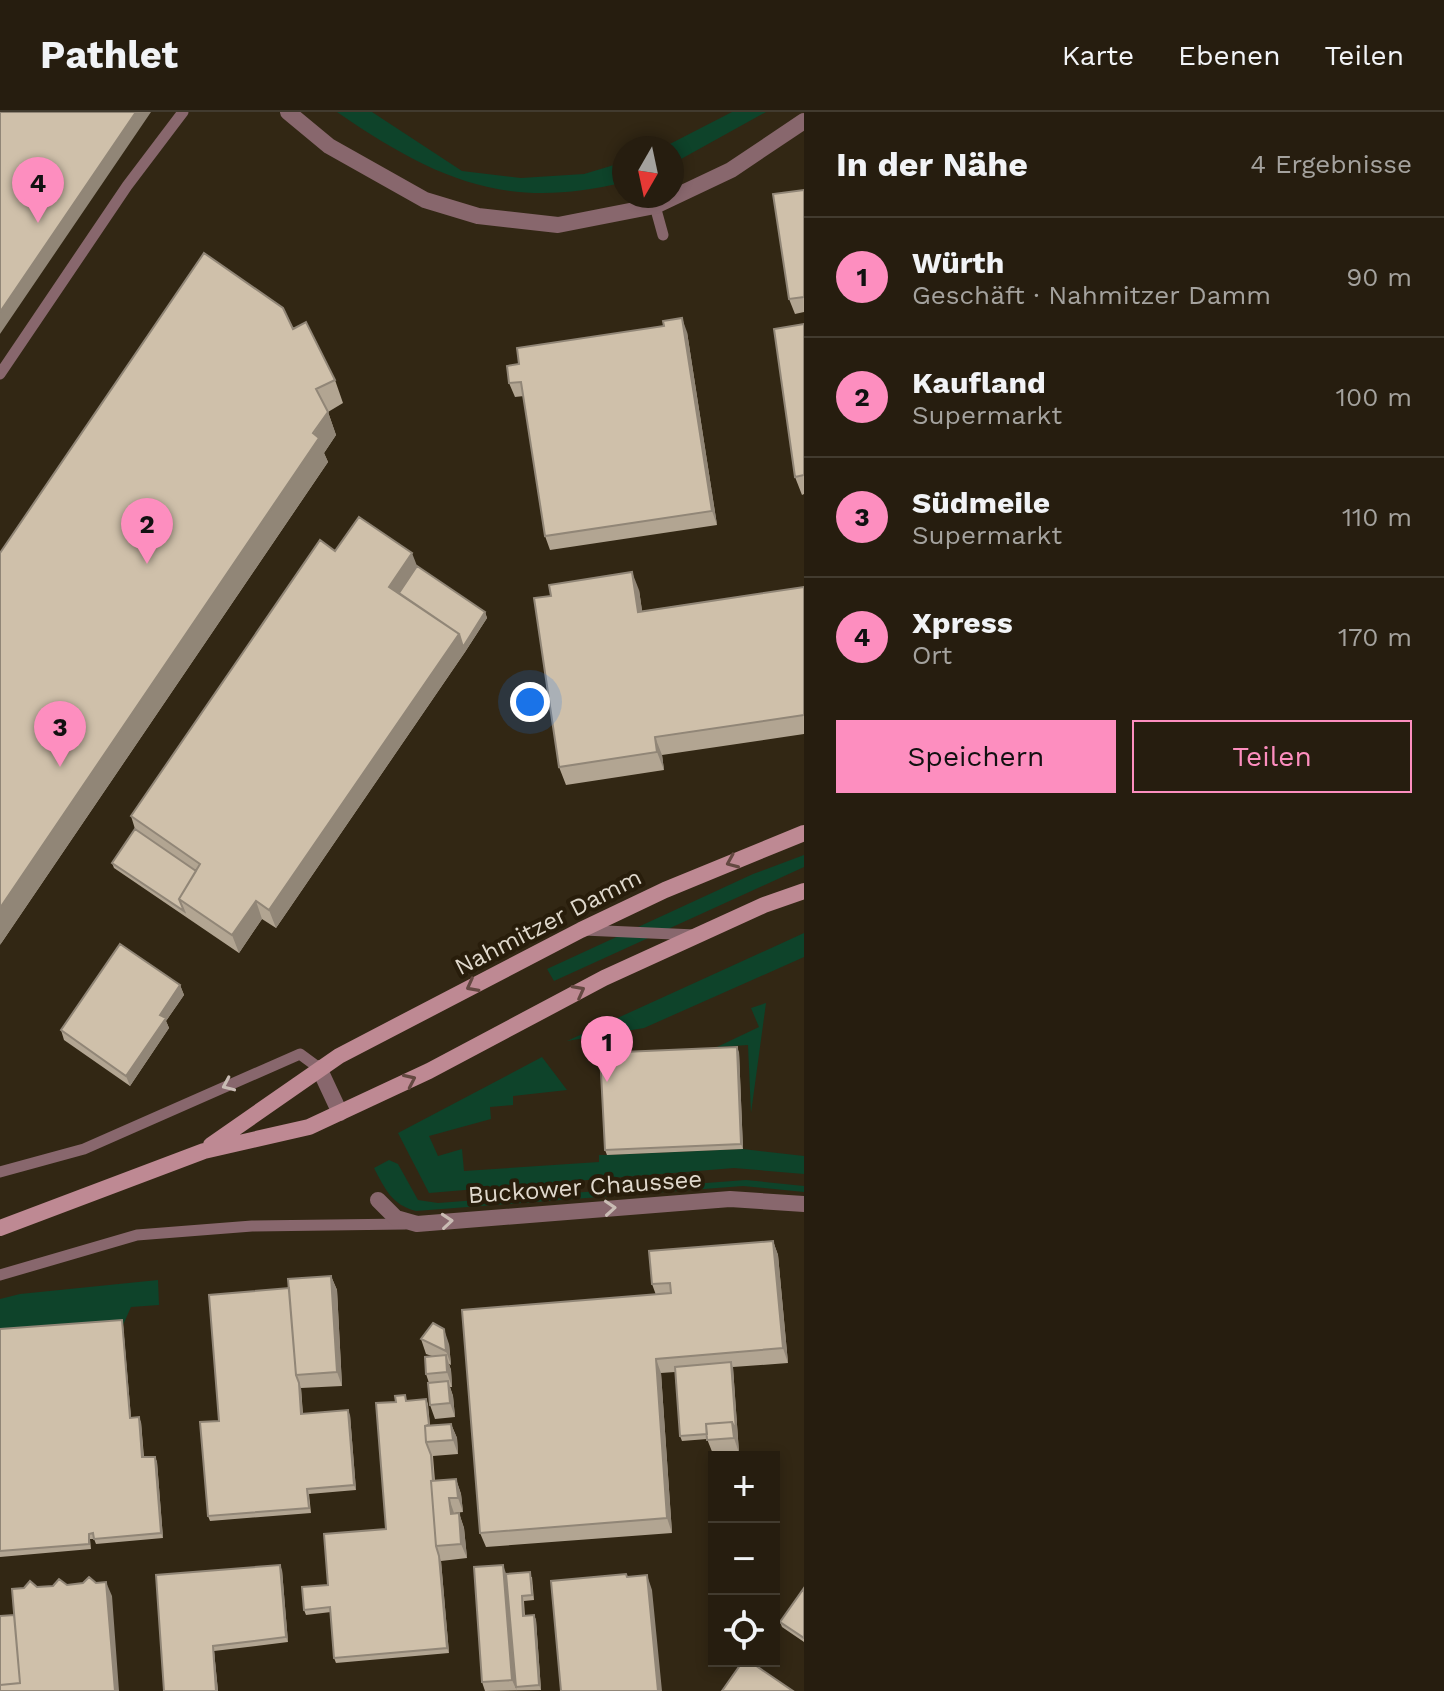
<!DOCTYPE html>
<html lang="de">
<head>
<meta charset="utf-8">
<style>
  body { margin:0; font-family:"Work Sans",sans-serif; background:#322a1d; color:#f1f3f6 }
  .controls { position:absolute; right:24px; bottom:24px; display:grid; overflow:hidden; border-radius:0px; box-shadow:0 4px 12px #0003 }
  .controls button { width:72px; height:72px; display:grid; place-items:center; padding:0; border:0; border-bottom:2px solid #423b2f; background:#261d0f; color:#f1f3f6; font:40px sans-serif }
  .compass { position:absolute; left:612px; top:24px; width:72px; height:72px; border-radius:50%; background:#261d0f; box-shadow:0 4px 12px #0003; rotate:189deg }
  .you { position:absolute; left:530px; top:590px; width:28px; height:28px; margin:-20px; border:6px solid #fff; border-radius:50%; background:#1a73e8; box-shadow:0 0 0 12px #1a73e833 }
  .badge { display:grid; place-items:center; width:52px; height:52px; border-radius:50%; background:#fd8ebf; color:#111; font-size:26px; font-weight:700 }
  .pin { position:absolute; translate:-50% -66px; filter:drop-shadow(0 2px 4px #0008) }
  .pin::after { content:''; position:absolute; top:42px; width:28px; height:24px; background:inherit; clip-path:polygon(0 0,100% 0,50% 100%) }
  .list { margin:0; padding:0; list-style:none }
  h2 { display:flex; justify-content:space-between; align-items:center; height:104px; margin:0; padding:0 32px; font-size:34px }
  h2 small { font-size:26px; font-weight:400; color:#a4a29e }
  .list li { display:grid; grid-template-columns:52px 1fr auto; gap:24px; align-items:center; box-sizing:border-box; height:120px; padding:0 32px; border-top:2px solid #423b2f }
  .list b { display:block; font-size:30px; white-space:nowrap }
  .list p { margin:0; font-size:26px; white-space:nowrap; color:#a4a29e }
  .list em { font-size:26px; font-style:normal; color:#a4a29e }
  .actions { display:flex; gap:16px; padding:24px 32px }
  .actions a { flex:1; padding:18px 0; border:2px solid #fd8ebf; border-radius:0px; text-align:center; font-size:28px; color:#fd8ebf }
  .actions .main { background:#fd8ebf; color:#111 }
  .icon { flex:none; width:44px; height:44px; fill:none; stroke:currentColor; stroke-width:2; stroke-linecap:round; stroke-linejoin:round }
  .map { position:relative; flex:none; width:804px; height:1579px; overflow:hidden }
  header { display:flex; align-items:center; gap:48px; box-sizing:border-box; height:112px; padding:0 40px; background:#261d0f; border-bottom:2px solid #423b2f }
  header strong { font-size:38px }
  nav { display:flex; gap:44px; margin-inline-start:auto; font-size:28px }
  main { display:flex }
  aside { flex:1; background:#261d0f }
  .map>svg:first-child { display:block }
  .green { fill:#0e432a }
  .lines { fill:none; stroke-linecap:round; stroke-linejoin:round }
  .service { stroke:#88676d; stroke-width:11 }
  .minor { stroke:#88676d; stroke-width:16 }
  .secondary { stroke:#be8993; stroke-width:16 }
  .wall { fill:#b2a592 }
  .shaded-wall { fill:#918677 }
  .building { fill:#cfc0aa; stroke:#918677; stroke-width:2 }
  .oneway { stroke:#644841 }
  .oneway2 { stroke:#c9bcb4 }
  .labels { text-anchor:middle; stroke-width:8; stroke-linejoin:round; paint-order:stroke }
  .street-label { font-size:24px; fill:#dfd8cc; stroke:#281d0b }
</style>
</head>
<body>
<header>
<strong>Pathlet</strong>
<nav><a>Karte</a><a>Ebenen</a><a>Teilen</a></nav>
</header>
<main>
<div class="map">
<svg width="804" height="1579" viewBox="0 0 804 1579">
  <rect width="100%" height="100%" fill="#322714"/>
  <path class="green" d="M337 0H372L462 59 521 66 584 62 624 50V70C506 100 433 66 337 0Z
    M732 0H766L672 52V36H662Z
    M804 743V755L554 869 547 857 753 762Z
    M804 821V845L644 916 567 929Z
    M766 891 751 1001 748 933 717 935 759 915 751 896Z
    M542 945 567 978 513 984V993L490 995 491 1007 429 1024 438 1044 462 1037 464 1059 599 1050V1043H607L743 1037 804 1044V1062L734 1056 429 1081 398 1021Z
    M389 1048 398 1052 418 1088 438 1091 746 1068 804 1074V1080L743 1074 416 1099C392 1093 385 1077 374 1056Z
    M158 1168 159 1193 131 1195 123 1213 0 1222V1187L20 1182Z"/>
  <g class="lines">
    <path class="service" d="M655 94 663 123
      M0 262 127 74 183 0
      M584 818 695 823
      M0 1060 84 1037 300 942 319 956
      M0 1163 137 1123 252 1114 405 1112"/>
    <path class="minor" d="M288 0 329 34 425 88 478 104 558 113 655 94 731 58 804 9
      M319 956 340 1001
      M378 1088 396 1106 417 1112 730 1087 804 1092"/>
    <path class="secondary" d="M211 1033 339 944 581 818 665 778 804 721
      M0 1116 204 1039 309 1015 429 959 604 866 764 793 804 779"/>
  </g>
  <path class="wall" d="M804 78V200L795 202 789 187Z
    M804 212V382L802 383 795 365Z
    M293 217 335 268 343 291 328 300 336 323 324 341 328 350 0 833Z
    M687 220 717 413 550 438 545 424 524 284 515 285 509 271 519 252Z
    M335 439 417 454 485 500 487 506 465 540 276 816 262 807 239 841 114 756 112 751 135 717 131 704Z
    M804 475V622L662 643 664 658 566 673 559 655 551 484 639 478 642 499Z
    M180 873 184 883 166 909 169 916 130 974 64 928 61 918Z
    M739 940 743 1037 607 1043 605 1038Z
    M773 1129 778 1143 788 1251 733 1255 739 1341 713 1342 707 1327 682 1329 680 1324 675 1260 661 1261 672 1421 486 1435 480 1421 656 1183 652 1172Z
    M331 1164 337 1178 342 1274 301 1276 303 1302 350 1303 356 1378 309 1382 311 1401 210 1409 208 1404 219 1309 289 1176Z
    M123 1213 131 1305 141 1310 144 1345H155L157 1350 163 1426 96 1432 94 1427H90L91 1437 0 1445V1217Z
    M421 1227 449 1232 451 1253 449 1252 451 1258 452 1275H450L453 1284 455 1305 435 1307 430 1293 429 1271 426 1262 432 1244 426 1242Z
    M426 1287 428 1292 430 1313 451 1312 457 1326 458 1342 433 1344 435 1369 456 1367 461 1382 463 1400 454 1401 455 1402 459 1401 464 1416 467 1446 441 1449 449 1541 336 1551 334 1546 331 1500 306 1503 304 1498 386 1417 407 1289Z
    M282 1458 288 1530 214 1539 218 1579H164Z
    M506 1462 532 1465 534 1488 524 1489 525 1504 534 1503 536 1508 541 1578 485 1579 482 1570Z
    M804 1476V1530L782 1515 780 1510Z"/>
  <path class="shaded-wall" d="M136 0H151L0 222V200Z
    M682 206 687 220 717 413 712 399Z
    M328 300 336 323 324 341 328 350 0 833V796Z
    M412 441 419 459 398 490 389 475Z
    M632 460 639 478 645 518 638 500Z
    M485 500 487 506 465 540 276 816 269 798 459 522Z
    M655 625 662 643 664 658 657 640Z
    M256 789 262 807 239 841 232 823Z
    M180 873 184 883 166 909 169 916 130 974 126 964 160 903Z
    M737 935 739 940 743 1037 741 1032Z
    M773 1129 778 1143 788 1251 783 1236Z
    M331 1164 337 1178 342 1274 337 1260Z
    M122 1208 123 1213 131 1311 130 1306Z
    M444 1217 449 1232 451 1253 446 1239Z
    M446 1243 451 1258 452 1275 447 1260Z
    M656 1247 661 1261 672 1421 667 1406Z
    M731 1250 733 1256 739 1341 734 1326Z
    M448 1269 453 1284 455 1305 450 1291Z
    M299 1271 301 1276 303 1307 301 1302Z
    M348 1298 350 1303 356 1378 354 1373Z
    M139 1305 141 1310 144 1350 142 1345Z
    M451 1312 457 1326 458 1342 453 1328Z
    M155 1345 157 1350 163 1426 161 1421Z
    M456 1367 461 1382 463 1400 458 1386Z
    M449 1386 454 1401 456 1416 451 1402Z
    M459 1401 464 1416 467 1446 461 1432Z
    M439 1444 441 1449 449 1541 447 1536Z
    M280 1453 282 1458 288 1530 286 1525Z
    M503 1453 508 1467 516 1575 517 1579 512 1568Z
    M647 1463 652 1478 662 1579H658Z
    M106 1470 112 1484 119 1579H115Z
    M534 1503 536 1508 541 1578 539 1573Z
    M213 1534 214 1539 218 1579H216Z"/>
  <path class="building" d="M0 0H136L0 200Z
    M804 78V185L789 187 773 82Z
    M204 141 283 196 293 217 306 210 335 268 316 277 328 300 313 321 319 326 0 796V441Z
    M682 206 712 399 545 424 521 270 509 271 507 254 519 252 517 236 664 214 663 209Z
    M804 212V363L795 365 774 217Z
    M359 405 412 441 389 475 459 522 269 798 256 789 232 823 179 787 200 752 131 704 320 428 335 439Z
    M417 454 485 500 463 535 459 522 399 481Z
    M632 460 638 500 804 475V603L655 625 657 640 559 655 534 486 551 484 549 473Z
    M135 717 196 759 179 787 184 799 112 751Z
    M120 832 180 873 160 903 166 906 126 964 61 918Z
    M737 935 741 1032 605 1038 600 941Z
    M773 1129 783 1236 656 1247 667 1406 480 1421 462 1198 671 1181 670 1171 652 1172 649 1139Z
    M331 1164 337 1260 296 1263 288 1167Z
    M289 1176 296 1263 299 1271 301 1302 348 1298 354 1373 307 1377 309 1396 208 1404 200 1310 219 1309 209 1183Z
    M122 1208 130 1306 139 1305 142 1345H155L161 1421 94 1427 93 1421 89 1422V1432L0 1439V1217Z
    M433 1211 444 1217 446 1239 421 1227Z
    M446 1243 447 1260 426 1262 425 1245Z
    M731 1250 736 1319 732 1310 706 1312 707 1322 680 1324 675 1255Z
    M448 1269 450 1291 430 1293 428 1271Z
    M405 1283 406 1289 426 1287 429 1313 425 1314 426 1330 431 1343 433 1369H431L436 1434 439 1444 447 1536 334 1546 330 1495 304 1498 302 1475 328 1473 324 1422 386 1417 376 1291 396 1290 395 1284Z
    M732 1310 734 1326 707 1328 706 1312Z
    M451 1312 453 1328 426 1330 425 1314Z
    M456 1367 458 1386H449L451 1402 459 1401 461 1432 436 1434 431 1369Z
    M280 1453 286 1525 213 1534 216 1579H164L156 1463Z
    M503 1453 512 1568 482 1570 474 1455Z
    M530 1460 532 1483 522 1484 523 1504 534 1503 539 1573 516 1575 506 1462Z
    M626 1462 627 1465 647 1463 658 1579H561L551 1469Z
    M714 1464V1497L709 1484Z
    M89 1465 96 1471 106 1470 115 1579H0V1573L20 1571 12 1477 24 1476 30 1469 37 1475 53 1474 59 1467 67 1473 83 1471Z
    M804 1476V1526L780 1510Z
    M14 1503 20 1571 0 1573V1504Z
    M743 1549H749L793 1579H722Z"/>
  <defs><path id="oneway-chevron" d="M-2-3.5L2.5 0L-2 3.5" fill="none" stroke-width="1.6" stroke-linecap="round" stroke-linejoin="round" transform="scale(2)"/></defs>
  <g class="oneway">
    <use href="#oneway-chevron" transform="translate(732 750) rotate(157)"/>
    <use href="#oneway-chevron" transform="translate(472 874) rotate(152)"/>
    <use href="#oneway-chevron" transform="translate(579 879) rotate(-28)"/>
    <use href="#oneway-chevron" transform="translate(410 968) rotate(-25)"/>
  </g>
  <g class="oneway2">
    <use href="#oneway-chevron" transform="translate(228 973) rotate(156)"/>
    <use href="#oneway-chevron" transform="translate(610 1096) rotate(-4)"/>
    <use href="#oneway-chevron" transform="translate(447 1109) rotate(-5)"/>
  </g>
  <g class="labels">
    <g class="street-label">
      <text transform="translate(548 810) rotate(-27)" y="8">Nahmitzer Damm</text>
      <text transform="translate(585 1075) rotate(-4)" y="8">Buckower Chaussee</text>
    </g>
  </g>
</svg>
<div class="controls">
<button>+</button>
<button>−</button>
<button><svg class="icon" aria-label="locate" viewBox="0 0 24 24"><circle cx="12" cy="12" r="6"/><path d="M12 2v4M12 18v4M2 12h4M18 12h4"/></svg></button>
</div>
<svg class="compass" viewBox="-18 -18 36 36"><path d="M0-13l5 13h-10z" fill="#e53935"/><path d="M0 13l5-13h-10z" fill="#a4a29e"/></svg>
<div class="you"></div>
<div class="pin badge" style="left:607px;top:970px">1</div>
<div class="pin badge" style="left:147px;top:452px">2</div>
<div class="pin badge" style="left:60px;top:655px">3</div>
<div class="pin badge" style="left:38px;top:111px">4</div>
</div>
<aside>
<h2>In der Nähe<small>4 Ergebnisse</small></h2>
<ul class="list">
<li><span class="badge">1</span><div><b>Würth</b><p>Geschäft · Nahmitzer Damm</p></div><em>90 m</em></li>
<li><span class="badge">2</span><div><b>Kaufland</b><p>Supermarkt</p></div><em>100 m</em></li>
<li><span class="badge">3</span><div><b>Südmeile</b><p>Supermarkt</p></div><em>110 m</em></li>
<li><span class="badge">4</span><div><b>Xpress</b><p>Ort</p></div><em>170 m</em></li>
</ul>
<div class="actions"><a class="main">Speichern</a><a>Teilen</a></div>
</aside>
</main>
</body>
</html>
